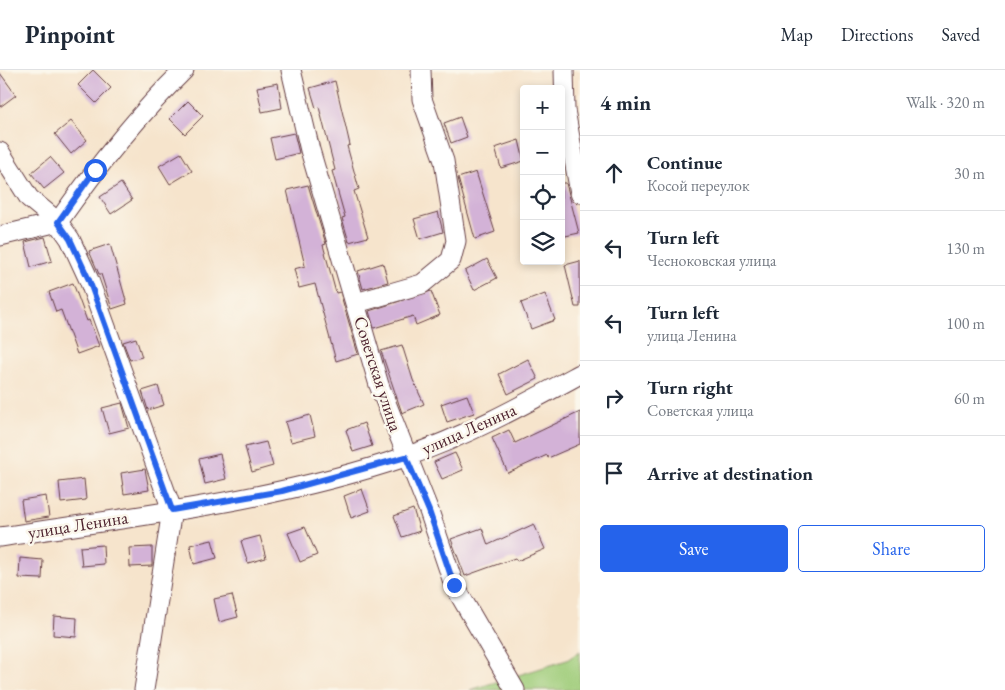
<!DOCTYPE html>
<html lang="en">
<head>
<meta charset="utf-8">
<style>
  body { margin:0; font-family:"EB Garamond",serif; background:#f2f2f3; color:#1f2937 }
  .controls { position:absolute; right:15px; top:15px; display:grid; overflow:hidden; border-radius:5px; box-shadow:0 2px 8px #0003 }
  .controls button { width:45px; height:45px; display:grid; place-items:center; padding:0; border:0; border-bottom:1px solid #e0e1e3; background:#fff; color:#1f2937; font:25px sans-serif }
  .stop { position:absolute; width:15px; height:15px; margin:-11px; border:4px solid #2563eb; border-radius:50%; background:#fff }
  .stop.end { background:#2563eb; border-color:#fff; box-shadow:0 1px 5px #0008 }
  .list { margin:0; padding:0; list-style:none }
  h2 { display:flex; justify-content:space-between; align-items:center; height:65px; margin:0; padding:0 20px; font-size:21px }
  h2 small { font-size:16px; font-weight:400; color:#747a83 }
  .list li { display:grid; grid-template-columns:32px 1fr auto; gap:15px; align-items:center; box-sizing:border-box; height:75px; padding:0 20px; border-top:1px solid #e0e1e3 }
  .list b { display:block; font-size:19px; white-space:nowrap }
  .list p { margin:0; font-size:16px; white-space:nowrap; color:#747a83 }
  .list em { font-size:16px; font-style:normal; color:#747a83 }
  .actions { display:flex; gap:10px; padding:15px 20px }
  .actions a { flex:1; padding:11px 0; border:1px solid #2563eb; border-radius:5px; text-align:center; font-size:18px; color:#2563eb }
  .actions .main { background:#2563eb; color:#fff }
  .icon { flex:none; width:28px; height:28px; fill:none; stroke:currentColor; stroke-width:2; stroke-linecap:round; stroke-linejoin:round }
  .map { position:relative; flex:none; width:580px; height:620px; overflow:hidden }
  header { display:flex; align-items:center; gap:30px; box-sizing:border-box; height:70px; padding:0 25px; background:#fff; border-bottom:1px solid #e0e1e3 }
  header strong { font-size:24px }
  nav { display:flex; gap:28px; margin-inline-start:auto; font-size:18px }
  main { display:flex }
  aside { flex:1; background:#fff }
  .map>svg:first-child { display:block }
  .green { fill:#9fcc79; stroke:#747652 }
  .building { fill:#d3b2d7 }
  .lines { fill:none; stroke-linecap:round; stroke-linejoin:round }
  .street-casing { stroke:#643d43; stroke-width:21 }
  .street { stroke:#fff; stroke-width:19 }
  .route { stroke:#2563eb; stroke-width:6 }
  .labels { text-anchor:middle; stroke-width:5; stroke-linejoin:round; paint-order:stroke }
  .street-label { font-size:18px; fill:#4a1f2b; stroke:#fbf7ec }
</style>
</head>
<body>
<header>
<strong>Pinpoint</strong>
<nav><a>Map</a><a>Directions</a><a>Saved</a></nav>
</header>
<main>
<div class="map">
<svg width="580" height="620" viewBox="0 0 580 620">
  <rect width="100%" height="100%" fill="#fbf7ec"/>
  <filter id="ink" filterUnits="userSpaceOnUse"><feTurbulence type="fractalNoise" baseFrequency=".02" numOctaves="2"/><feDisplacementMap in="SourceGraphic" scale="10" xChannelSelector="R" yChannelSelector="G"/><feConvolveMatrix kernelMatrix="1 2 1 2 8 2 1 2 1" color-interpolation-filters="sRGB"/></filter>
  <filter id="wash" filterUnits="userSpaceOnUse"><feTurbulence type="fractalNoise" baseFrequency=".0096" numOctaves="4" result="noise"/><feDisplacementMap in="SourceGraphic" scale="20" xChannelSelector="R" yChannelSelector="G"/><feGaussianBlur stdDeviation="1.12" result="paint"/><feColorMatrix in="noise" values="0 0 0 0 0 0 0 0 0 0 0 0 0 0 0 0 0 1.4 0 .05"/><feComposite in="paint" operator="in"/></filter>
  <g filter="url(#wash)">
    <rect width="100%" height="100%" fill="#f6e4cc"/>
    <path class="green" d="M580 581V620H470L567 590Z"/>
    <g id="blocks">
      <path class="building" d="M93 0 111 18 96 33 78 15Z
        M0 3 16 25 0 37Z
        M335 11 350 75 347 76 359 119 354 121 368 167 349 172 342 148 345 147 332 101 335 100 319 37 316 38 310 18Z
        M278 13 282 38 262 42 257 17Z
        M188 31 203 46 185 64 170 49Z
        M460 47 467 67 451 73 444 53Z
        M71 51 87 70 71 84 55 64Z
        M294 63 299 83 275 89 270 68Z
        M519 70 524 91 501 98 495 78Z
        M181 83 192 101 170 114 159 96Z
        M50 87 64 103 44 119 31 103Z
        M476 102 495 162 475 169 458 108Z
        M121 113 132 130 111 144 100 127Z
        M561 113H566L579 163 561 167Z
        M308 115 326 174 323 175 336 223 340 222 358 284 336 291 315 214 299 218 294 199 305 196 287 120Z
        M438 142 443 162 420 169 414 149Z
        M45 167 52 191 31 197 25 172Z
        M110 174 127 234 112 239 101 204H99L89 181Z
        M487 189 497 208 474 220 465 201Z
        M580 191V237H575L565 195Z
        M383 193 388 212 363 219 358 201Z
        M73 213 87 251 89 250 99 276 77 284 61 240 56 242 49 222Z
        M431 221 440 245 416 255 413 246 374 258 369 241Z
        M545 224 555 250 531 259 521 233Z
        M136 268 142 287 130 290 123 272Z
        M402 275 413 310 424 334 402 343 381 281Z
        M528 289 538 309 508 324 499 304Z
        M158 316 164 335 148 340 142 321Z
        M467 325 474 343 447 352 441 334Z
        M122 333 129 358 109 363 102 338Z
        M580 342V374L548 388 547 385 508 403 492 368 509 360 515 373Z
        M310 345 315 366 291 372 285 352Z
        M364 353 372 376 353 382 346 360Z
        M266 372 273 396 252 402 245 377Z
        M455 383 463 400 442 409 434 392Z
        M220 384 226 409 205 414 199 389Z
        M145 399 149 420 124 424 121 403Z
        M84 409 86 430 61 433 59 412Z
        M362 419 370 441 351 448 344 426Z
        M46 426 49 447 24 451 21 430Z
        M413 439 420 461 402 467 394 446Z
        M534 454 545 479 517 491 515 488 465 506 451 469 482 458 488 475Z
        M305 457 317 485 300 492 288 463Z
        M260 466 266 488 248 493 241 471Z
        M212 470 217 488 194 494 190 475Z
        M103 475 104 494 82 496 80 477Z
        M152 477V496L130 497 129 478Z
        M20 488 43 490 42 509 19 508Z
        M232 525 238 547 219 552 214 529Z
        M54 546 77 548 76 567 53 565Z"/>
    </g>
  </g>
  <g filter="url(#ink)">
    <use href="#blocks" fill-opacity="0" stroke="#643d43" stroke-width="1"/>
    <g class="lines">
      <defs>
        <path id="street" d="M291 0 310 80 379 315 429 441 454 515 515 620
          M564 0 565 40 580 123
          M0 82 29 128 58 152 70 169 89 210 172 440 144 620
          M0 166 58 152C96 98 136 47 184 0
          M356 233 422 214 451 190 456 171 444 91 422 29 421 0
          M0 467C136 446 275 431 405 387 467 366 523 335 580 304"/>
      </defs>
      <use href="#street" class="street-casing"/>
      <use href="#street" class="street"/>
    </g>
  </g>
  <g class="lines" filter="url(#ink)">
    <path class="route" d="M95 100 58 152 70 169 89 210 172 440 282 421 406 387 429 441 454 515"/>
  </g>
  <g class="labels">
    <g class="street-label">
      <text transform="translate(378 304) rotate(72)" y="6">Советская улица</text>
      <text transform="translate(469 359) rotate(-24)" y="6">улица Ленина</text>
      <text transform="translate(78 455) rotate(-9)" y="6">улица Ленина</text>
    </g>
  </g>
</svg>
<div class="controls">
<button>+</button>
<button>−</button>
<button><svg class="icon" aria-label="locate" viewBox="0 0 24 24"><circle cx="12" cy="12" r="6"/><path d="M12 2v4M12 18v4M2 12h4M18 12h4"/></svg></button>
<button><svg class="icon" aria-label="layers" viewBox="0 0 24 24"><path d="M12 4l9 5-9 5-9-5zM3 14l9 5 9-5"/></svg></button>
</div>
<div class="stop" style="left:95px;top:100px"></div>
<div class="stop end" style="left:454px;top:515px"></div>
</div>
<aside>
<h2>4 min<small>Walk · 320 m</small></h2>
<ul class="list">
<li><svg class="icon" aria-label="ahead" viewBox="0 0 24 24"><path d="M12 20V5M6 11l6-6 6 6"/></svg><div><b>Continue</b><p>Косой переулок</p></div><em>30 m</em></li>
<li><svg class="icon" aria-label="left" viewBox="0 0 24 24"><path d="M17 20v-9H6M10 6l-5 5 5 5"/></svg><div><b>Turn left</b><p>Чесноковская улица</p></div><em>130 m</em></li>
<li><svg class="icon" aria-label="left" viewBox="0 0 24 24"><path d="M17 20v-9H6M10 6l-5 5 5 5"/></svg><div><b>Turn left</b><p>улица Ленина</p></div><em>100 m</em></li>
<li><svg class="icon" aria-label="right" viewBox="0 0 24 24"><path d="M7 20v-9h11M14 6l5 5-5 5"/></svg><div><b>Turn right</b><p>Советская улица</p></div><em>60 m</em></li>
<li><svg class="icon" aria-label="arrive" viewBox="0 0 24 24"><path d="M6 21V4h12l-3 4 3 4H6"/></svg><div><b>Arrive at destination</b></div></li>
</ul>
<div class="actions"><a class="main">Save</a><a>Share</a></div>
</aside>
</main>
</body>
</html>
